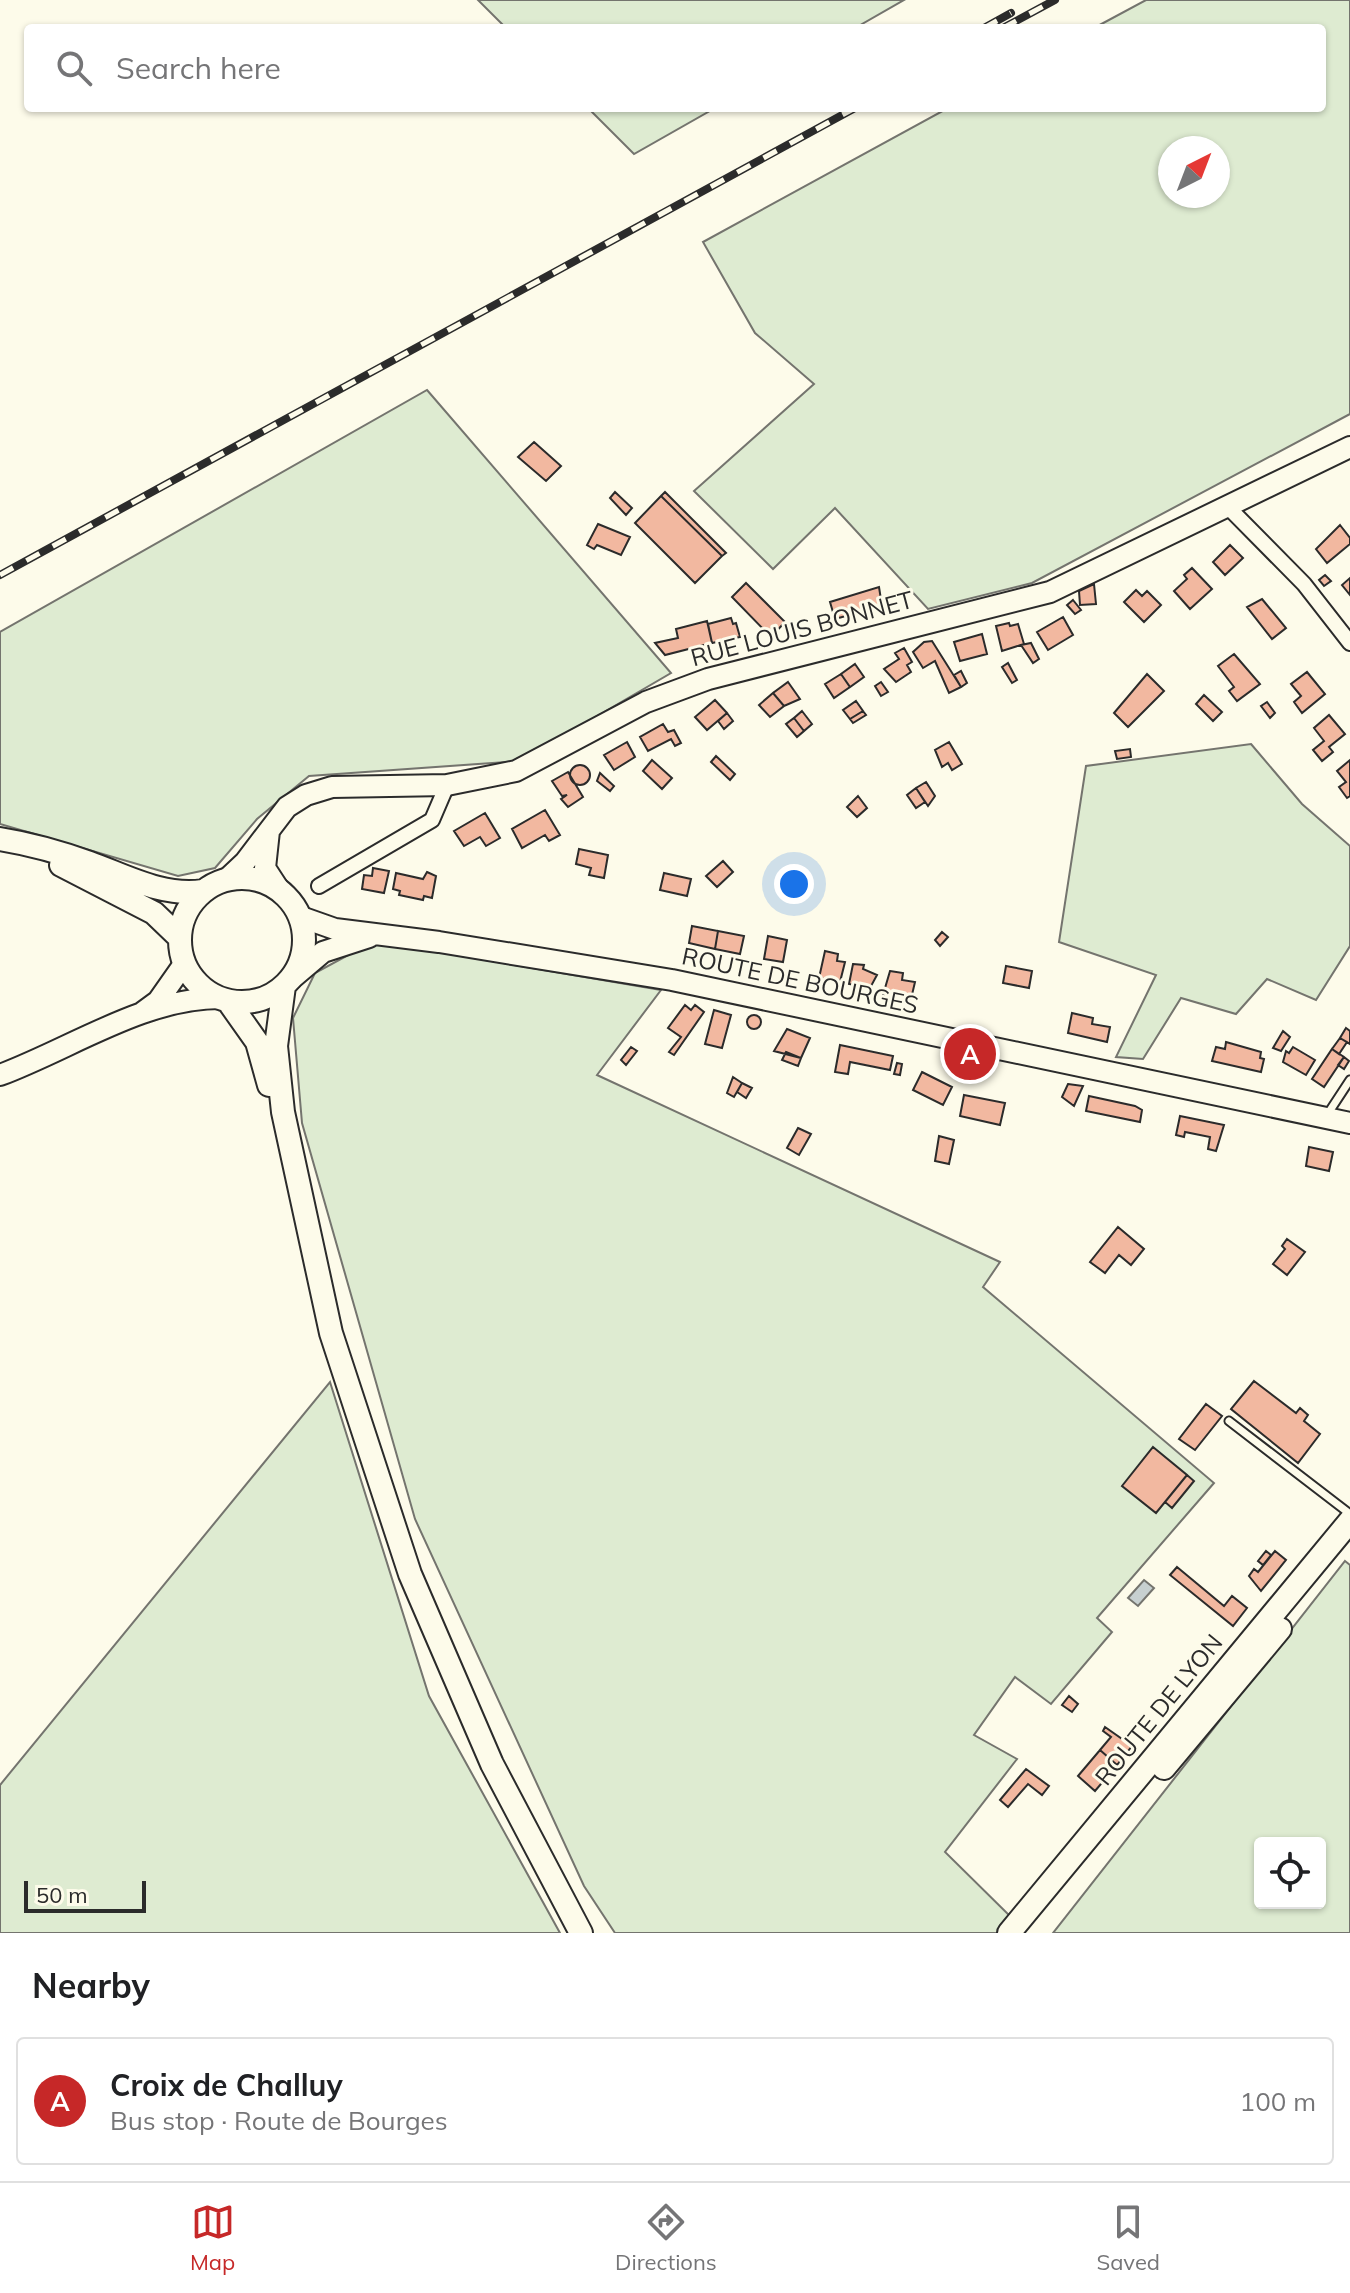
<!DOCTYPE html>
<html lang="en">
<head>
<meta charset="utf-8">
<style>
  body { margin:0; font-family:Mulish,sans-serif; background:#f2f2f2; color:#202124 }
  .controls { position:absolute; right:24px; bottom:24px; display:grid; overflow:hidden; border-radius:8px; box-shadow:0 2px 6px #0004 }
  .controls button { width:72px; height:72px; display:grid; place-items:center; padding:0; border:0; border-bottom:2px solid #e0e0e0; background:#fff; color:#202124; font:40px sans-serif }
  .compass { position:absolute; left:1158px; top:136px; width:72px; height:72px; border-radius:50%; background:#fff; box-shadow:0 2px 6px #0004; rotate:42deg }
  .scale { position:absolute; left:24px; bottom:20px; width:122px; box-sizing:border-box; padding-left:8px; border:4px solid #2b2b2b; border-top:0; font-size:22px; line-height:28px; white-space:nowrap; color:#2b2b2b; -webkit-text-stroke:6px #fdfbea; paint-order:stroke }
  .you { position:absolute; left:794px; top:884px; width:28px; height:28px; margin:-20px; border:6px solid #fff; border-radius:50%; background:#1a73e8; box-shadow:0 0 0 12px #1a73e833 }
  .badge { display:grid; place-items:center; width:52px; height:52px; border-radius:50%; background:#c62828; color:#fff; font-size:26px; font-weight:700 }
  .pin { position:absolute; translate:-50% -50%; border:4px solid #fff; box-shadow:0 2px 8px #0006 }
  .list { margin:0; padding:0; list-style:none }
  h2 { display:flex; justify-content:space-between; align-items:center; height:104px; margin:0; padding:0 32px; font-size:34px }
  h2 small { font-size:26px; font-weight:400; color:#757577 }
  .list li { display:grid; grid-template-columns:52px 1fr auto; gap:24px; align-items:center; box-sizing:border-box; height:128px; margin:0 16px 16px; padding:0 16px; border:2px solid #e0e0e0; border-radius:8px }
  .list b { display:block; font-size:30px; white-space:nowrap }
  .list p { margin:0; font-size:26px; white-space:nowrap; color:#757577 }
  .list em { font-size:26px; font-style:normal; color:#757577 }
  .icon { flex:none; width:44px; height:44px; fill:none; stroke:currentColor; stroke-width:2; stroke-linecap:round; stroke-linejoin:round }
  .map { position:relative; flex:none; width:1350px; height:1933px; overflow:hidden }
  .search { position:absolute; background:#fff; box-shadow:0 2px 6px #0004; left:24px; right:24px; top:24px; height:88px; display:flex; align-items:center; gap:20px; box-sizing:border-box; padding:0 28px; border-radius:8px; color:#757577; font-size:30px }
  .sheet { height:248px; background:#fff }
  nav { display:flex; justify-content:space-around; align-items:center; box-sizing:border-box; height:112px; border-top:2px solid #e0e0e0; background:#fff; font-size:22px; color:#757577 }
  nav a { display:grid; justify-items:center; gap:4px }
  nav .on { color:#c62828 }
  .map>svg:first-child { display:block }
  .green { fill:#deebd1; stroke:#74746e; stroke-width:2; fill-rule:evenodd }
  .water { fill:#c7d0d0; stroke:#74746e; stroke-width:2 }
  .building { fill:#f2b8a0; stroke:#2b2b2b; stroke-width:2 }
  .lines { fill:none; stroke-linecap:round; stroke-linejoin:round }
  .lane-casing { stroke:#2b2b2b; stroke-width:11 }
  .street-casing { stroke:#2b2b2b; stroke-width:18 }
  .secondary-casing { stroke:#2b2b2b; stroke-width:24 }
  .primary-casing { stroke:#2b2b2b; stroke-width:26 }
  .lane { stroke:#fdfbea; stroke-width:7 }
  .street { stroke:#fdfbea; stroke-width:14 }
  .secondary { stroke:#fdfbea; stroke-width:20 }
  .primary { stroke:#fdfbea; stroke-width:22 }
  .rail-casing { stroke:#2b2b2b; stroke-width:8 }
  .rail { stroke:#fdfbea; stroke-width:5; stroke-dasharray:15; stroke-linecap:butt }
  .labels { text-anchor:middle; stroke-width:6; stroke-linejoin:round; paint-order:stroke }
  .street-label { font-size:24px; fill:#2b2b2b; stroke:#fdfbea }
</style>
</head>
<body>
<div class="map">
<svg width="1350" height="1933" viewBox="0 0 1350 1933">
  <rect width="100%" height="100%" fill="#fdfbea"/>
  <path class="green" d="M478 0H904L855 28H506Z
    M1146 0H1350V414L1032 583 928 609 835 508 773 569 694 491 814 384 755 333 703 242 948 108H1322V28H1094ZM1170 148H1218V196H1170Z
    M588 108H715L634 154Z
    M427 390 671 673 520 761 309 776 257 819 215 868 178 876 0 824V632Z
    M1251 744 1302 804 1350 846V946L1316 1000 1267 979 1236 1014 1181 998 1143 1059 1116 1057 1156 975 1059 942 1086 766Z
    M374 941 661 990 597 1075 1000 1262 983 1287 1214 1483 1097 1618 1112 1632 1051 1704 1015 1677 974 1735 1017 1759 945 1852 1015 1921 1003 1933H615L584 1886 415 1519 302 1123 293 1018 315 973Z
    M330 1382 429 1696 560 1933H0V1785Z
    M1345 1561 1350 1565V1933H1053ZM1260 1843H1320V1903H1260Z"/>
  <path class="water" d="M1144 1580 1154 1588 1138 1606 1128 1598Z"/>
  <path class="building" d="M534 442 561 466 546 481 518 457Z
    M615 492 632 508 626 515 610 498Z
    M665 492 726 553 722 556 661 496Z
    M661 496 722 556 695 583 635 523Z
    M598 524 630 537 621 555 597 545 594 549 587 545Z
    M1340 525 1350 538V544L1327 563 1316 549Z
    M1230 545 1243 558 1225 575 1213 562Z
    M1192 568 1212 589 1190 609 1174 591 1187 579 1184 575Z
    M1325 575 1331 581 1324 586 1319 580Z
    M1350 578V595L1342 585Z
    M746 583 785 622 771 637 732 597Z
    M1094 584 1096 604 1080 605 1079 591Z
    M879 587 882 606 835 619 830 602Z
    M1136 590 1142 596 1147 591 1161 605 1144 622 1124 602Z
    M1262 599 1286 628 1272 639 1247 607Z
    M1073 600 1081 610 1075 614 1067 605Z
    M1063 617 1073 635 1048 650 1037 632Z
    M731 618 733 624 736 623 740 637 712 643 708 624Z
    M707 621 712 643 665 655 655 643 678 638 676 629Z
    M1009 623 1010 626 1018 624 1024 644 1002 651 996 626Z
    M982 634 987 654 960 661 954 642Z
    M932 641 961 687 949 693 935 661 923 668 913 652 924 642Z
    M1031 643 1039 659 1033 663 1021 645Z
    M904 648 912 662 907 665 911 672 896 682 884 669 899 659 895 653Z
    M1234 654 1260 684 1237 701 1229 691 1234 687 1218 666Z
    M1008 663 1017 680 1012 683 1002 667Z
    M855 664 864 677 850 687 841 674Z
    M961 671 967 683 961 687 954 675Z
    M1307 672 1325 694 1302 713 1294 702 1301 696 1291 684Z
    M841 674 850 687 834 698 825 684Z
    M1147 674 1164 691 1128 727 1114 713Z
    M788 682 800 699 784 706 773 693Z
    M881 682 888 692 881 696 875 686Z
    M773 693 784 706 770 717 759 705Z
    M1204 695 1222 712 1213 721 1196 704Z
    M715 700 727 713 707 730 695 717Z
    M856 701 863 711 850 719 843 710Z
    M1267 702 1275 713 1270 718 1261 706Z
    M802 711 812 724 804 731 794 718Z
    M863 711 866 715 853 723 850 719Z
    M727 713 733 721 724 729 718 721Z
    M1329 715 1345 734 1329 747 1333 752 1322 761 1313 750 1324 741 1314 728Z
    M794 718 804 731 797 737 786 724Z
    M663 724 668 732 674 730 681 743 675 746 671 739 648 751 640 737Z
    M627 742 635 757 614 770 604 755Z
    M949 742 962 764 952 770 948 763 942 767 935 750Z
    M1130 749 1131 757 1117 759 1115 751Z
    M716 756 735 774 730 780 711 762Z
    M652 760 672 778 662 789 643 771Z
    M1350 760V796L1347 798 1339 787 1346 782 1337 771Z
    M570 775a10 10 0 1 1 20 0a10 10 0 1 1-20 0Z
    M568 772 583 797 568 807 561 799 567 795 562 796 552 781Z
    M600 773 614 786 610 791 597 781Z
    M926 782 935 796 928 806 916 788Z
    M916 788 925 802 916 808 907 795Z
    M858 796 867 808 857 817 847 807Z
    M545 810 560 835 549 841 545 835 522 848 512 829Z
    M485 813 500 838 486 846 480 837 464 846 454 831Z
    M579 849 608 855 604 878 589 875 591 868 576 864Z
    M723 861 733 872 717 887 706 876Z
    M373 868 389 871 384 893 362 889 364 875 372 876Z
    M427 872 436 876 432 898 424 896 423 900 399 895 400 891 393 889 396 873 423 879Z
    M664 873 691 879 687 896 660 890Z
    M692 926 718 931 715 949 689 943Z
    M718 931 744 936 740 954 715 949Z
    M942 932 948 937 940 946 935 940Z
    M768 936 787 940 783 962 764 959Z
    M825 951 838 954 837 961 845 962 840 982 819 978Z
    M853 964 864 965 863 969 877 975 870 988 849 984Z
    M1006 966 1032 971 1029 988 1003 983Z
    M890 971 903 973 902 980 915 982 911 999 883 995Z
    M685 1005 691 1010 695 1005 704 1012 674 1055 669 1052 681 1037 668 1028Z
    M714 1010 731 1015 722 1048 705 1044Z
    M1072 1013 1093 1018 1092 1024 1110 1027 1107 1042 1068 1033Z
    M747 1022a7 7 0 1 1 14 0a7 7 0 1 1-14 0Z
    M1346 1028 1350 1031V1044L1340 1038Z
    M787 1029 810 1038 801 1058 774 1051Z
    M1283 1031 1290 1037 1281 1051 1273 1048Z
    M1340 1038 1347 1042 1339 1054 1332 1049Z
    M1226 1042 1261 1052 1260 1058 1264 1059 1261 1072 1212 1061 1216 1047 1225 1049Z
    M840 1045 893 1056 890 1070 850 1062 848 1074 835 1072Z
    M631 1047 637 1051 626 1065 621 1060Z
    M1293 1047 1315 1060 1306 1075 1283 1062 1286 1051 1289 1053Z
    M1332 1049 1344 1057 1324 1087 1312 1079Z
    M786 1052 801 1058 798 1066 782 1060Z
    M1344 1057 1349 1061 1344 1069 1338 1065Z
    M897 1063 902 1064 900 1075 894 1074Z
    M922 1072 952 1087 943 1105 913 1090Z
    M733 1077 742 1083 734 1097 727 1093Z
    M742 1083 752 1088 746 1098 737 1092Z
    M1068 1084 1083 1086 1074 1106 1062 1097Z
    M964 1095 1005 1103 1000 1125 960 1116Z
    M1089 1096 1135 1106 1142 1110 1140 1122 1086 1111Z
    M1180 1116 1224 1125 1216 1151 1208 1149 1210 1137 1185 1132 1184 1137 1176 1135Z
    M798 1128 811 1134 799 1155 787 1148Z
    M939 1136 954 1140 949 1164 935 1161Z
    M1309 1147 1333 1152 1329 1171 1306 1166Z
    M1118 1227 1144 1249 1131 1265 1119 1255 1105 1273 1090 1262Z
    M1287 1239 1305 1252 1287 1275 1273 1264 1285 1249 1282 1246Z
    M1254 1381 1296 1413 1300 1408 1308 1415 1304 1421 1320 1434 1298 1463 1231 1409Z
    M1206 1404 1222 1416 1195 1450 1179 1439Z
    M1153 1447 1187 1475 1156 1513 1122 1486Z
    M1187 1475 1194 1481 1172 1508 1165 1502Z
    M1266 1551 1271 1555 1263 1565 1258 1561Z
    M1275 1551 1286 1560 1261 1591 1249 1576 1254 1569 1258 1572Z
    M1177 1567 1224 1606 1232 1596 1247 1608 1233 1626 1170 1575Z
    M1069 1696 1078 1704 1072 1712 1062 1705Z
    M1105 1727 1132 1746 1117 1765 1100 1750 1111 1737 1103 1731Z
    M1100 1750 1117 1765 1095 1791 1078 1776Z
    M1026 1769 1049 1786 1042 1795 1028 1784 1008 1807 1000 1800Z"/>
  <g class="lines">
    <defs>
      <path id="lane" d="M1327 1115 1350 1080
        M1229 1421 1350 1514"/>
      <path id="street" d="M1228 507 1304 584 1350 643
        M319 886 432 820 447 785"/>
      <path id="secondary" d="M269 831 265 868 278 888
        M228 878 245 862 287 807 306 795 332 787 447 785 516 771 646 702 708 679 1050 592 1350 447
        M301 917 335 929 439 942 672 980 1350 1123
        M290 980 323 952 369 937
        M143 1012 158 1001 184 964
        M0 1075C70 1049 144 998 220 998"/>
      <path id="primary" d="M0 839C31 844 60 852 90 863 126 876 163 897 203 891
        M61 865 154 913 179 937
        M180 940a62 62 0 1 1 124 0a62 62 0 1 1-124 0Z
        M284 986 276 1046 283 1112 331 1333 410 1574 492 1764 581 1933
        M228 1001 257 1042 269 1085
        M1164 1768 1280 1629
        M1009 1933 1350 1521"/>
    </defs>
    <use href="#lane" class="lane-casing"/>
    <use href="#street" class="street-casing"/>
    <use href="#secondary" class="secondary-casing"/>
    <use href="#primary" class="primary-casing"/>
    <use href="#lane" class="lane"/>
    <use href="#street" class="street"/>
    <use href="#secondary" class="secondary"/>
    <use href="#primary" class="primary"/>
    <defs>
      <path id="rail" d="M984 28 1011 13
        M1003 28 1055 0
        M0 575 855 108"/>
    </defs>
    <use href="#rail" class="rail-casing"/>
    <use href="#rail" class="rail"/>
  </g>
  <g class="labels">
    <g class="street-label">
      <text transform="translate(802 629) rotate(-15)" y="8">RUE LOUIS BONNET</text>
      <text transform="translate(800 981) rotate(12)" y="8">ROUTE DE BOURGES</text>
      <text transform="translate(1159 1710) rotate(-51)" y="8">ROUTE DE LYON</text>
    </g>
  </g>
</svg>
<div class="controls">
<button><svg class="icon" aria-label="locate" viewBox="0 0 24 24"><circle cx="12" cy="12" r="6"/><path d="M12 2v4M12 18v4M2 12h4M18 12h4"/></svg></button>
</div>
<svg class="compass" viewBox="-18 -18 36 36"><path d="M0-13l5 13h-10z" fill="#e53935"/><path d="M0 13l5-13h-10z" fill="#757577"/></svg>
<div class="scale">50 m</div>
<div class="you"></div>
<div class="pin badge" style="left:970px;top:1054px">A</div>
<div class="search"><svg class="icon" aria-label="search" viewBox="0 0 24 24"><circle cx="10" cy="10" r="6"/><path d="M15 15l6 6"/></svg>Search here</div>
</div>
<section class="sheet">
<h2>Nearby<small></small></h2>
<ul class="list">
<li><span class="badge">A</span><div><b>Croix de Challuy</b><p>Bus stop · Route de Bourges</p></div><em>100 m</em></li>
</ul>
</section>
<nav>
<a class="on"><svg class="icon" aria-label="map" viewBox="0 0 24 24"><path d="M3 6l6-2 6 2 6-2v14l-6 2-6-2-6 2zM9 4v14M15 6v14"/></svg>Map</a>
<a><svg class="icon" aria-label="directions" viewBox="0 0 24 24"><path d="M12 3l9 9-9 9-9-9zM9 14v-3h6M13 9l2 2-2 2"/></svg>Directions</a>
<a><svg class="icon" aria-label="saved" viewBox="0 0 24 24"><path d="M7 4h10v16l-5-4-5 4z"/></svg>Saved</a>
</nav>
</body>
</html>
